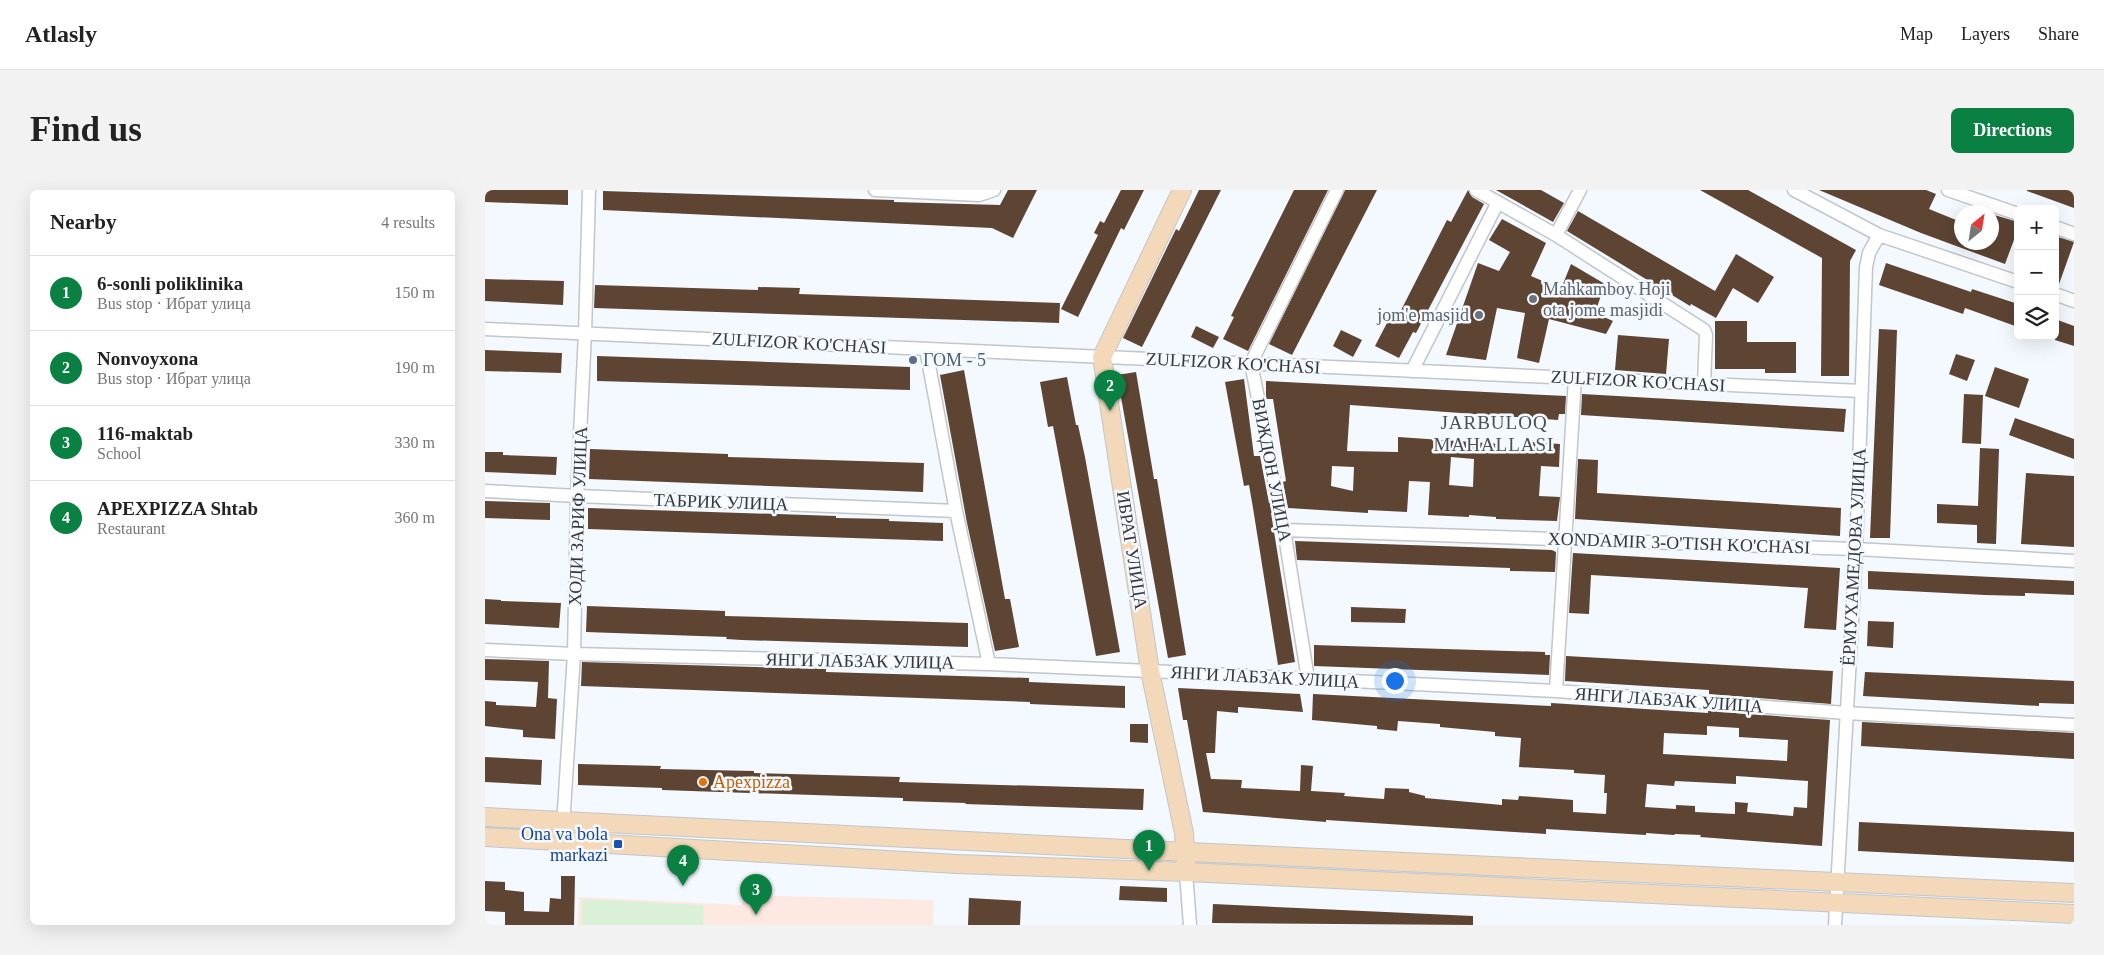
<!DOCTYPE html>
<html lang="en">
<head>
<meta charset="utf-8">
<style>
  body { margin:0; font-family:Georgia,serif; background:#f2f2f2; color:#222 }
  .controls { position:absolute; right:15px; top:15px; display:grid; overflow:hidden; border-radius:8px; box-shadow:0 5px 20px #0002 }
  .controls button { width:45px; height:45px; display:grid; place-items:center; padding:0; border:0; border-bottom:1px solid #e0e0e0; background:#fff; color:#222; font:25px sans-serif }
  .compass { position:absolute; left:1469px; top:15px; width:45px; height:45px; border-radius:50%; background:#fff; box-shadow:0 5px 20px #0002; rotate:30deg }
  .you { position:absolute; left:909px; top:490px; width:18px; height:18px; margin:-12px; border:4px solid #fff; border-radius:50%; background:#1a73e8; box-shadow:0 0 0 8px #1a73e833 }
  .badge { display:grid; place-items:center; width:32px; height:32px; border-radius:50%; background:#0b8043; color:#fff; font-size:16px; font-weight:700 }
  .pin { position:absolute; translate:-50% -41px; filter:drop-shadow(0 1px 2px #0008) }
  .pin::after { content:''; position:absolute; top:26px; width:18px; height:15px; background:inherit; clip-path:polygon(0 0,100% 0,50% 100%) }
  .list { margin:0; padding:0; list-style:none }
  h2 { display:flex; justify-content:space-between; align-items:center; height:65px; margin:0; padding:0 20px; font-size:21px }
  h2 small { font-size:16px; font-weight:400; color:#767676 }
  .list li { display:grid; grid-template-columns:32px 1fr auto; gap:15px; align-items:center; box-sizing:border-box; height:75px; padding:0 20px; border-top:1px solid #e0e0e0 }
  .list b { display:block; font-size:19px; white-space:nowrap }
  .list p { margin:0; font-size:16px; white-space:nowrap; color:#767676 }
  .list em { font-size:16px; font-style:normal; color:#767676 }
  .icon { flex:none; width:28px; height:28px; fill:none; stroke:currentColor; stroke-width:2; stroke-linecap:round; stroke-linejoin:round }
  .map { position:relative; flex:none; width:1589px; height:735px; overflow:hidden; border-radius:8px }
  header { display:flex; align-items:center; gap:30px; box-sizing:border-box; height:70px; padding:0 25px; background:#fff; border-bottom:1px solid #e0e0e0 }
  header strong { font-size:24px }
  nav { display:flex; gap:28px; margin-inline-start:auto; font-size:18px }
  .intro { display:flex; align-items:center; justify-content:space-between; box-sizing:border-box; height:120px; padding:0 30px }
  h1 { margin:0; font-size:35px }
  .button { padding:12px 22px; border-radius:8px; background:#0b8043; color:#fff; font-size:18px; font-weight:700 }
  main { display:flex; gap:30px; padding:0 30px }
  aside { flex:1; background:#fff; border-radius:8px; box-shadow:0 5px 20px #0002 }
  .map>svg:first-child { display:block }
  .education { fill:#fde9e2 }
  .green { fill:#dbf1d7 }
  .building { fill:#5d4433; fill-rule:evenodd }
  .lines { fill:none; stroke-linecap:round; stroke-linejoin:round }
  .street-casing { stroke:#c0c6cb; stroke-width:15 }
  .secondary-casing { stroke:#c0c6cb; stroke-width:20 }
  .street { stroke:#fff; stroke-width:12 }
  .secondary { stroke:#f3d9b9; stroke-width:18 }
  .worship-dot { fill:#6b7280; stroke:#f3f9fe; stroke-width:2 }
  .service-dot { fill:#5c6f8a; stroke:#f3f9fe; stroke-width:2 }
  .food-dot { fill:#e8710a; stroke:#f3f9fe; stroke-width:2 }
  .transit-dot { fill:#1a4fb4; stroke:#f3f9fe; stroke-width:2 }
  .labels { text-anchor:middle; stroke-width:5; stroke-linejoin:round; paint-order:stroke }
  .worship-label { font-size:18px; fill:#5b616d; stroke:#f3f9fe; text-anchor:start }
  .street-label { font-size:18px; fill:#35373a; stroke:#f3f9fe }
  .service-label { font-size:18px; fill:#4e5e75; stroke:#f3f9fe; text-anchor:start }
  .food-label { font-size:18px; fill:#c56008; stroke:#f3f9fe; text-anchor:start }
  .transit-label { font-size:18px; fill:#164399; stroke:#f3f9fe; text-anchor:end }
  .neighbourhood-label { font-size:19px; letter-spacing:1px; fill:#4b5054; stroke:#f3f9fe }
</style>
</head>
<body>
<header>
<strong>Atlasly</strong>
<nav><a>Map</a><a>Layers</a><a>Share</a></nav>
</header>
<div class="intro"><h1>Find us</h1><a class="button">Directions</a></div>
<main>
<aside>
<h2>Nearby<small>4 results</small></h2>
<ul class="list">
<li><span class="badge">1</span><div><b>6-sonli poliklinika</b><p>Bus stop · Ибрат улица</p></div><em>150 m</em></li>
<li><span class="badge">2</span><div><b>Nonvoyxona</b><p>Bus stop · Ибрат улица</p></div><em>190 m</em></li>
<li><span class="badge">3</span><div><b>116-maktab</b><p>School</p></div><em>330 m</em></li>
<li><span class="badge">4</span><div><b>APEXPIZZA Shtab</b><p>Restaurant</p></div><em>360 m</em></li>
</ul>
</aside>
<div class="map">
<svg width="1589" height="735" viewBox="0 0 1589 735">
  <rect width="100%" height="100%" fill="#f3f9fe"/>
  <path class="education" d="M258 705 449 710 448 735H92L94 707 257 715Z"/>
  <path class="green" d="M97 709 219 715 218 735H96Z"/>
  <path class="building" d="M0 0H83V15L0 12Z
    M523 0H552L528 48 507 38 118 20V1L409 10V12L515 15Z
    M636 0H659L639 40 636 38 593 127 576 119 613 45 609 43 615 31 619 33Z
    M714 0H736L657 157 638 148 691 39 694 41Z
    M809 0H843L763 161 738 149 749 127 746 126Z
    M860 0H892L807 165 784 154Z
    M983 0 987 7 999 14 931 143 928 142 914 168 890 156 903 131 909 134 962 30 966 32Z
    M1011 0H1056L1079 13 1068 32Z
    M1215 0H1263L1371 60 1365 71 1364 186H1336L1337 68Z
    M1334 0H1441L1451 4 1444 19 1476 32V52H1506V24L1533 32V39L1520 74 1436 43Z
    M1542 0H1589V18L1542 1Z
    M1093 21 1230 101 1251 64 1289 87 1273 113 1248 98 1231 128 1206 114 1205 116 1082 41Z
    M1017 29 1061 53 1046 86 1076 99 1086 74 1120 94 1110 123 1128 131 1121 144 1064 129 1054 173 1032 168 1040 123 1012 118 1001 170 961 165 993 73 1014 81 1025 62 1004 50Z
    M1570 46 1589 52 1573 97 1570 96Z
    M1401 73 1486 102 1487 99 1533 114V137L1480 118 1478 124 1394 95Z
    M0 89 79 91 78 115 0 111Z
    M110 95 273 100V97L315 98 314 104 575 113 574 133 109 118Z
    M1570 129 1589 136V156L1570 150Z
    M1230 131H1262V152H1311V183H1280V179H1230Z
    M711 136 734 147 728 158 706 147Z
    M1394 139 1412 140 1405 348H1385Z
    M856 140 877 150 868 167 848 156Z
    M1133 145 1184 149 1181 184 1130 180Z
    M0 160 77 163 76 183 0 181Z
    M1471 164 1490 170 1482 191 1464 184Z
    M112 166 425 177V200L112 191Z
    M1510 177 1544 189 1534 218 1500 206Z
    M479 180 520 409H525L534 457 510 461 482 333 455 185Z
    M651 182 669 289H672L701 465 683 468 632 185Z
    M582 187 591 235H593L600 267 635 462 611 466 568 236 563 237 555 192Z
    M759 189 769 266H775L784 313H785L787 323H786L810 472 793 475 768 318 764 295 759 296 740 192Z
    M781 191 1081 206 1080 224H1074L1073 230 865 215 862 261 913 262V247L1016 254V260L1044 262 1045 252 1075 254 1074 277 1056 276 1054 306 1075 307 1072 331 1011 329V327L984 325V327L943 325 945 292 924 291 922 322 883 320V323L803 318 798 292 801 291 788 209H781ZM966 267 989 269 988 297 964 295ZM847 276 869 277 868 301 846 296Z
    M1097 204 1361 219 1359 242 1096 225Z
    M1479 204 1498 205 1496 254 1477 253Z
    M1530 228 1589 249V269L1524 245Z
    M1495 258 1514 259 1511 354 1492 353V335L1452 333V314L1493 316Z
    M105 259 243 264V267L439 273 438 302 104 289Z
    M0 262H18V265L72 267 71 285 0 282Z
    M1093 269 1113 270 1112 303 1356 318 1355 346 1090 329Z
    M1541 283 1589 286V357L1536 354Z
    M0 311 65 313V330L0 328Z
    M103 318 351 326V328L404 329V331L458 333V351L103 339Z
    M810 351 1067 360 1071 362 1070 382 1025 381V378L812 370Z
    M1088 363 1355 378 1351 440 1319 438 1323 398 1106 385 1104 424 1084 423Z
    M1383 381 1589 391V405L1540 403V406L1500 405 1383 399Z
    M0 409 16 410V411L76 413 74 438 0 434Z
    M102 416 240 421V426L483 433V457L257 450 241 449 242 447 101 442Z
    M866 417 921 419 920 433 866 432Z
    M1383 431 1409 432 1408 458 1382 456Z
    M829 455 1060 462V465H1065L1064 485 829 476Z
    M1081 466 1348 481 1346 514 1224 504V500L1080 491Z
    M0 469 64 471 63 508 72 509 70 549 38 547V540L0 536V511L11 512V515L51 517 53 492 0 490Z
    M97 472 341 479V482L544 488V492L640 496V518L545 514V512L96 496Z
    M1380 482 1589 491V514L1554 513V516L1378 506Z
    M693 498 815 504 818 522 753 517V523L732 521 730 563H721L726 589 757 590 756 598 815 601 816 575 828 576 826 601 860 603 859 606 899 609 900 598 924 599V602L940 606V608L1017 615V609L1033 610 1034 606 1088 610V622L1121 624 1122 603H1119L1120 585 1089 583V580L1034 577 1036 548 1010 546V542L955 537V534L913 531 912 541 892 539V536L827 530 828 504 1066 516V513L1223 523V521L1345 530 1337 656 1215 647 1216 645 1190 644 1189 645 1161 643V645L1061 639V644L841 630V632L718 622 702 530H698ZM1222 536 1254 538V547L1303 550 1302 571 1178 564 1179 543 1222 545ZM1251 586 1323 591 1322 618 1309 617 1308 626 1262 622 1263 613 1250 612V624L1210 622V616L1191 615V619L1160 617 1162 594 1189 596 1190 591 1251 594Z
    M1377 532 1589 543V569L1376 556Z
    M645 534H663V553L645 552Z
    M0 567 57 570 56 595 0 592Z
    M93 574 176 576 175 579 269 581V583L415 587 414 592 659 599 658 620 480 614 481 613 418 611V608L177 600V598L93 595Z
    M1374 632 1589 642V672L1373 661Z
    M76 686H90L89 735H20V722L0 721V691L20 692V700L39 702V721L64 722 65 708 76 709Z
    M635 696 682 698V712L634 710Z
    M484 708 536 711 535 735H483Z
    M728 714 988 726V735L727 733Z"/>
  <g class="lines">
    <defs>
      <path id="street" d="M390 0 494 5 509 0
        M991 0 1071 45 1219 140 1221 145 1219 194
        M1309 0 1394 45 1533 92
        M1463 0 1533 24
        M1570 37 1589 44
        M1071 45 1095 0
        M1570 104 1589 111
        M0 139 1377 201
        M441 159 471 321 504 474
        M927 181 1013 12
        M0 301 92 306 471 321
        M799 340 1371 359 1589 371
        M0 460 89 464 504 474 665 481 1071 501 1361 523 1589 535
        M823 489 799 340 766 173 852 0
        M1071 501 1090 188
        M77 651 89 464 92 306 100 143 104 0
        M701 682 705 735
        M1350 735 1371 359 1381 77 1384 63 1394 45"/>
      <path id="secondary" d="M697 0 617 167 665 481 699 643 701 674
        M0 627 682 661 1589 703
        M0 647 472 674 701 682 1589 724"/>
    </defs>
    <use href="#street" class="street-casing"/>
    <use href="#secondary" class="secondary-casing"/>
    <use href="#street" class="street"/>
    <use href="#secondary" class="secondary"/>
  </g>
  <g class="worship-dot">
    <circle cx="1048" cy="109" r="5"/>
    <circle cx="994" cy="125" r="5"/>
  </g>
  <circle class="service-dot" cx="428" cy="170" r="5"/>
  <circle class="food-dot" cx="218" cy="592" r="5"/>
  <rect class="transit-dot" x="128" y="649" width="10" height="10" rx="2.5"/>
  <g class="labels">
    <g class="worship-label">
      <text x="1058" y="105">Mahkamboy Hoji<tspan x="1058" dy="21">ota jome masjidi</tspan></text>
      <text x="984" y="131" text-anchor="end">jom'e masjid</text>
    </g>
    <g class="street-label">
      <text transform="translate(314 153) rotate(3)" y="6">ZULFIZOR KO'CHASI</text>
      <text transform="translate(748 173) rotate(3)" y="6">ZULFIZOR KO'CHASI</text>
      <text transform="translate(1153 191) rotate(3)" y="6">ZULFIZOR KO'CHASI</text>
      <text transform="translate(787 280) rotate(79)" y="6">ВИЖДОН УЛИЦА</text>
      <text transform="translate(236 312) rotate(2)" y="6">ТАБРИК УЛИЦА</text>
      <text transform="translate(93 326) rotate(-88)" y="6">ХОДИ ЗАРИФ УЛИЦА</text>
      <text transform="translate(1194 353) rotate(2)" y="6">XONDAMIR 3-O'TISH KO'CHASI</text>
      <text transform="translate(647 360) rotate(81)" y="6">ИБРАТ УЛИЦА</text>
      <text transform="translate(1369 367) rotate(-87)" y="6">ЁРМУХАМЕДОВА УЛИЦА</text>
      <text transform="translate(375 471) rotate(1)" y="6">ЯНГИ ЛАБЗАК УЛИЦА</text>
      <text transform="translate(780 487) rotate(3)" y="6">ЯНГИ ЛАБЗАК УЛИЦА</text>
      <text transform="translate(1184 510) rotate(4)" y="6">ЯНГИ ЛАБЗАК УЛИЦА</text>
    </g>
    <g class="service-label">
      <text x="438" y="176">ГОМ - 5</text>
    </g>
    <g class="food-label">
      <text x="228" y="598">Apexpizza</text>
    </g>
    <g class="transit-label">
      <text x="123" y="650">Ona va bola<tspan x="123" dy="21">markazi</tspan></text>
    </g>
    <g class="neighbourhood-label">
      <text x="1009" y="239">JARBULOQ<tspan x="1009" dy="22">MAHALLASI</tspan></text>
    </g>
  </g>
</svg>
<div class="controls">
<button>+</button>
<button>−</button>
<button><svg class="icon" aria-label="layers" viewBox="0 0 24 24"><path d="M12 4l9 5-9 5-9-5zM3 14l9 5 9-5"/></svg></button>
</div>
<svg class="compass" viewBox="-18 -18 36 36"><path d="M0-13l5 13h-10z" fill="#e53935"/><path d="M0 13l5-13h-10z" fill="#767676"/></svg>
<div class="you"></div>
<div class="pin badge" style="left:664px;top:681px">1</div>
<div class="pin badge" style="left:625px;top:221px">2</div>
<div class="pin badge" style="left:271px;top:725px">3</div>
<div class="pin badge" style="left:198px;top:696px">4</div>
</div>
</main>
</body>
</html>
